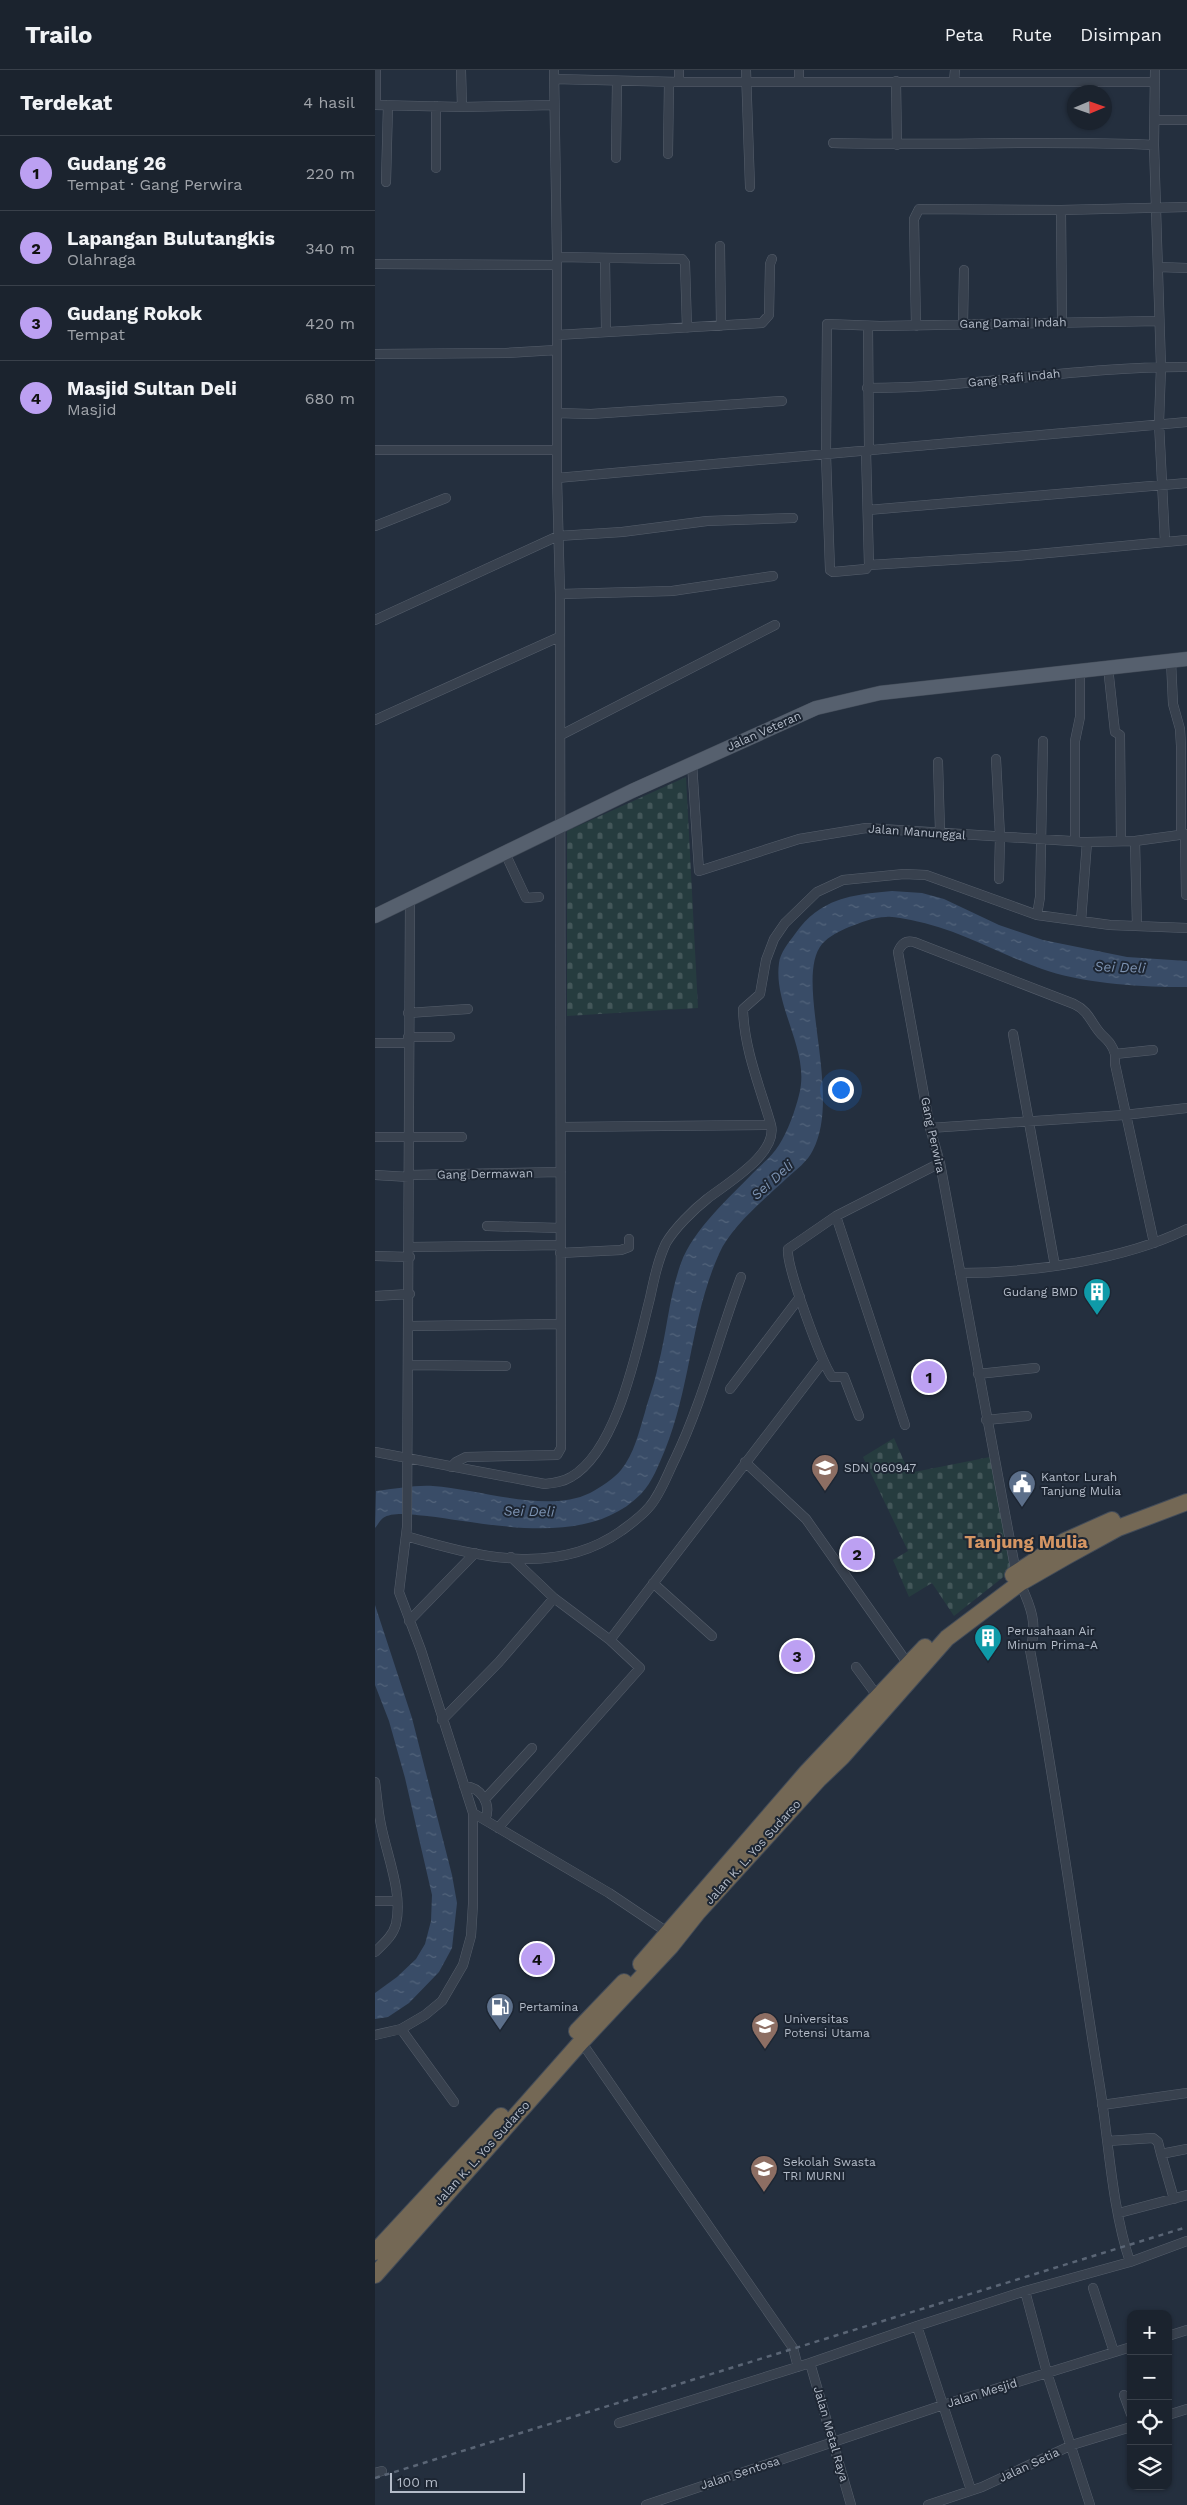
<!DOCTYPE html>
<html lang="id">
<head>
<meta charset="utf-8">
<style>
  body { margin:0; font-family:"Work Sans",sans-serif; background:#282f3a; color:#f1f3f6 }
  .controls { position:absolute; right:15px; bottom:15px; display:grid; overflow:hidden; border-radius:10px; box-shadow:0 1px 4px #0004 }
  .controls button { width:45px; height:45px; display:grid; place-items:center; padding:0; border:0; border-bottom:1px solid #39404a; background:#1b232e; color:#f1f3f6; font:25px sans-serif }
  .compass { position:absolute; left:692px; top:15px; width:45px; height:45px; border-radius:50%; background:#1b232e; box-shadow:0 1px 4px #0004; rotate:88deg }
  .scale { position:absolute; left:15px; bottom:12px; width:135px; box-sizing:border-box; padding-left:5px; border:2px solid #b4bcc9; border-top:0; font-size:14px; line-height:18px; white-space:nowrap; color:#b4bcc9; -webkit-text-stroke:4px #1d2633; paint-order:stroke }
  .you { position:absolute; left:465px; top:1019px; width:18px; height:18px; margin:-12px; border:4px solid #fff; border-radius:50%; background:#1a73e8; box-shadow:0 0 0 8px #1a73e833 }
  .badge { display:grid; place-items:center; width:32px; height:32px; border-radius:50%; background:#bca0f2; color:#111; font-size:16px; font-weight:700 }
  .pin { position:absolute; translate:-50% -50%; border:2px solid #fff; box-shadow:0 1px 5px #0006 }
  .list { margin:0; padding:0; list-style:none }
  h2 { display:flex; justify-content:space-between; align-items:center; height:65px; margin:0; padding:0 20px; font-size:21px }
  h2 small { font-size:16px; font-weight:400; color:#a0a4aa }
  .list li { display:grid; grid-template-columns:32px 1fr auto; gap:15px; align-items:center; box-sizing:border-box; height:75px; padding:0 20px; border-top:1px solid #39404a }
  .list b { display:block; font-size:19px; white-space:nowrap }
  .list p { margin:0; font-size:16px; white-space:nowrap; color:#a0a4aa }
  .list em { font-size:16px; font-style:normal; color:#a0a4aa }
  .icon { flex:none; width:28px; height:28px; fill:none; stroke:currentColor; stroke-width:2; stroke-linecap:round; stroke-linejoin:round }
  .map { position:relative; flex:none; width:812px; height:2435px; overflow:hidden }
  header { display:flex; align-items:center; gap:30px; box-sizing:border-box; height:70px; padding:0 25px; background:#1b232e; border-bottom:1px solid #39404a }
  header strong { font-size:24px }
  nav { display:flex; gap:28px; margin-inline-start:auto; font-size:18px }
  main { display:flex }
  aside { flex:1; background:#1b232e }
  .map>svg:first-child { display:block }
  .cemetery { fill:url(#cemetery-stones) }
  .water { fill:url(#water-ripples) }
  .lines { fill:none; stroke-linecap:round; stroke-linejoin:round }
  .street-casing { stroke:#565f6c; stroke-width:10 }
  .primary-casing { stroke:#414a57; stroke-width:15 }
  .highway-casing { stroke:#434c59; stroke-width:18 }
  .street { stroke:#38414e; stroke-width:9 }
  .primary { stroke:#56606e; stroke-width:14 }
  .highway { stroke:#746855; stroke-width:16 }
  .rail { stroke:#5a6575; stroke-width:2.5; stroke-dasharray:5 5; stroke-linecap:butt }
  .labels { text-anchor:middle; stroke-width:4; stroke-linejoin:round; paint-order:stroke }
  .street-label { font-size:12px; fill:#b4bcc9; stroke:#1d2633 }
  .poi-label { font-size:12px; fill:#b4bcc9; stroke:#1d2633; text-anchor:start }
  .water-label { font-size:14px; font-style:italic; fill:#7c92b1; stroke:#1d2633 }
  .district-label { font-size:18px; font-weight:bold; fill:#d59563; stroke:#1d2633 }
</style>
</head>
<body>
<header>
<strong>Trailo</strong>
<nav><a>Peta</a><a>Rute</a><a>Disimpan</a></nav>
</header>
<main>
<aside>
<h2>Terdekat<small>4 hasil</small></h2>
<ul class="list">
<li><span class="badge">1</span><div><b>Gudang 26</b><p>Tempat · Gang Perwira</p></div><em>220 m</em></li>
<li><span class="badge">2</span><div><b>Lapangan Bulutangkis</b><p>Olahraga</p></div><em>340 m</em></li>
<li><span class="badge">3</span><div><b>Gudang Rokok</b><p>Tempat</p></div><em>420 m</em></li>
<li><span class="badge">4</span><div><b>Masjid Sultan Deli</b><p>Masjid</p></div><em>680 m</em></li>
</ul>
</aside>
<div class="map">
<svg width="812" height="2435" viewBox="0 0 812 2435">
  <defs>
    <pattern id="cemetery-stones" width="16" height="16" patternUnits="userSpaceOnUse" patternTransform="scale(1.25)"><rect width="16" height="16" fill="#263c3f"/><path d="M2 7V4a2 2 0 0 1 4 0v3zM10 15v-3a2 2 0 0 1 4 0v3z" fill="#435659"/></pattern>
    <pattern id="water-ripples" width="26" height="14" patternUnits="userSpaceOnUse" patternTransform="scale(1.25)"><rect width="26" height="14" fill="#394c67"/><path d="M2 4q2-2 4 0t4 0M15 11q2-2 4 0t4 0" fill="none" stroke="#53647b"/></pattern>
  </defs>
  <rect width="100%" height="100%" fill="#242f3e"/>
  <path class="cemetery" d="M311 707 323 938 192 946V761Z
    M519 1368 534 1403 615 1387 636 1501 579 1546 557 1513 534 1527 518 1490 533 1481 488 1387Z"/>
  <path class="water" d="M517 821 547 823 569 829 624 855 668 870 752 887 812 891V917C772 918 705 913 667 899 622 883 583 859 536 850 528 849 519 846 511 847 499 847 485 853 474 857 465 861 454 866 447 874 418 909 468 1023 438 1080 433 1091 421 1100 412 1108 390 1129 356 1156 344 1184 316 1246 316 1316 290 1380 283 1396 278 1411 266 1424 213 1478 118 1454 52 1446 40 1445 18 1441 8 1448 4 1451 3 1455 0 1458L1 1421C20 1419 39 1415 58 1416 105 1419 172 1444 215 1423 224 1418 240 1408 246 1400 259 1384 264 1362 270 1342 274 1327 280 1312 283 1296 292 1262 294 1226 306 1193 318 1160 354 1128 378 1103 387 1094 398 1085 404 1075 413 1061 420 1041 424 1025 436 981 398 937 404 893 405 883 414 872 420 864 445 828 476 825 517 821Z
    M0 1535 37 1648 77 1805 82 1833 77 1878 64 1902 34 1933 13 1947 0 1949V1923L22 1907 41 1889 50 1874 56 1851 57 1825 30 1708 14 1651 0 1615Z"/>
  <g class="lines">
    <defs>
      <path id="street" d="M1 0V35
        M86 0 87 37
        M304 0V12
        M371 0 375 117
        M424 0V12
        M780 0 779 75 786 297 784 353 790 472
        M179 9 304 12H780
        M521 11 522 75
        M579 11 580 0
        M0 35 87 37 179 35
        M61 36V98
        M781 50H812
        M458 73C565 76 672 70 779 75
        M293 84 294 12
        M241 88 242 11
        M11 112 13 35
        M686 140 687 252
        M345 176 346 256
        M182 187 307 189 310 193 312 258
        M230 188 231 262
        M0 194 182 195
        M784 197 812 198
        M784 251 505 256 452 254 451 385 455 500 458 502 491 499 494 495 641 486 812 470
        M588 254 589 200
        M493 256 494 381
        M541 256 539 149 544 139 686 140 812 137
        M182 265 387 253 394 245 395 194 397 189
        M0 284 131 283 181 280
        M492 318C600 318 705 296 812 297
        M182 343 216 344 407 331
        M0 380H182
        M491 381 494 495
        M182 408 812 352
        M493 440 812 413
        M0 456 71 428
        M185 524 297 521 398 506
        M0 550 183 466 247 462 332 451 418 448
        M796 591 798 634 805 659 806 676V765
        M733 597 740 662 745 665 746 771
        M0 650 184 567
        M186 665 400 555
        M621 689 625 766 624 809
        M563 692 565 761
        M317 693 324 801 424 769 491 758 712 772 760 771 812 764
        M810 764 811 825
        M700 771V671L705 647V601
        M760 771 762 856
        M130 783 151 828 164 827
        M662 845 665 827 668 671
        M706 851 712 772
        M33 943 93 939
        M638 964 680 1196
        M33 967H75
        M0 973H33
        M778 980 740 984V994L779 1173
        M186 1057 396 1055
        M555 1058 749 1045 812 1038
        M0 1067H87
        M0 1105 34 1107
        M34 1105 186 1102
        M461 1146 530 1355
        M112 1156 185 1158
        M35 1177 185 1175
        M185 1183 246 1180 254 1177V1169
        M0 1186 35 1187
        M585 1203C656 1203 749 1190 812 1159
        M0 1226 35 1224
        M34 1256 186 1254
        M34 1295 131 1296
        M603 1304 660 1298
        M355 1319 425 1227
        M484 1346 469 1307H457C446 1291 411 1196 413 1179L461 1146 565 1093
        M611 1350 652 1346
        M0 1382 170 1414C179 1413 188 1412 196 1407 243 1380 262 1278 275 1228 279 1209 283 1190 291 1173 300 1158 318 1140 332 1129 351 1114 403 1084 396 1055 385 1017 369 979 368 939L385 924 391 890 399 869 410 853 442 822 468 810 529 804 551 805 662 845 735 855 812 858
        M370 1392 431 1449 533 1594
        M76 1397 81 1392 91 1387 182 1385 186 1378 185 524 182 408V187L179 0
        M31 1466C102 1487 181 1507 246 1461 257 1453 267 1446 275 1436 286 1423 292 1405 300 1389 328 1331 343 1268 366 1207
        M641 1503 565 1093 555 1058 523 882C526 874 531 870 539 872L699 934C714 941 716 953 726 964 733 971 737 974 740 984
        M278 1513 337 1566
        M645 1513C656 1537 663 1554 655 1580 683 1725 701 1871 725 2017 734 2074 737 2138 755 2192
        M34 1551 100 1483
        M235 1570 448 1292
        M481 1597 503 1627
        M67 1650 124 1592 179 1528
        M0 1712C2 1726 3 1741 6 1755 12 1786 28 1823 21 1854 18 1866 8 1874 0 1882
        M89 1716C106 1717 117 1734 110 1750
        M110 1729 157 1678
        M98 1743 234 1823 292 1862
        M123 1758 265 1598 235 1570 179 1528 136 1487
        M0 1831H22
        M26 1959 79 2032
        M0 1965 26 1959 50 1945 67 1931 88 1895 96 1866 98 1834V1743L46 1580 24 1522 32 1457 35 829
        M205 1970 418 2278 423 2297
        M727 2035 812 2023
        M733 2071 778 2068 783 2072 786 2084 812 2079
        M786 2084 799 2129
        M744 2143 812 2125
        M718 2218 739 2282
        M650 2221 672 2303 715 2435
        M542 2256 596 2420
        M793 2266 812 2260
        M435 2293 476 2435
        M749 2325 756 2344
        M793 2345 812 2339
        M244 2353 435 2293 542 2256 650 2221 755 2192 812 2171
        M0 2403 7 2401
        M271 2435 568 2335 756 2277
        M553 2435 607 2417 697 2375 756 2357"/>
      <path id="primary" d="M0 846 257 721 441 638 505 623 812 589"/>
      <path id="highway" d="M638 1505 690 1471 737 1450
        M266 1894 432 1702 550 1577
        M202 1961 249 1912
        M0 2182 126 2046
        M0 2205 206 1972 296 1876 323 1842 443 1710 467 1687 572 1568 645 1513 692 1486 743 1458 812 1432"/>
    </defs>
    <use href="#street" class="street-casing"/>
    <use href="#primary" class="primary-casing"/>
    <use href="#highway" class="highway-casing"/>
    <use href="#street" class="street"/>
    <use href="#primary" class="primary"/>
    <use href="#highway" class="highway"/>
    <path class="rail" d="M0 2408 812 2157"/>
  </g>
  <defs>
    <symbol id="building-pin" viewBox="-11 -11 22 30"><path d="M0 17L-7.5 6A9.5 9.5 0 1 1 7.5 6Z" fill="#0f9aa8" stroke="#1d2633"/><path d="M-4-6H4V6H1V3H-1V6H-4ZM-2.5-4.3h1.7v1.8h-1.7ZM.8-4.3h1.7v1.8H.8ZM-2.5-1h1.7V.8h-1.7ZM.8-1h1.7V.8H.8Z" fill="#fff"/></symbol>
    <symbol id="school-pin" viewBox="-11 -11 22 30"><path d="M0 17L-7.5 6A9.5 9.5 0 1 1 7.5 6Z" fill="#8d6e63" stroke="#1d2633"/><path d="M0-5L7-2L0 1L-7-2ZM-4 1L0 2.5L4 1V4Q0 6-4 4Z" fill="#fff"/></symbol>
    <symbol id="civic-pin" viewBox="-11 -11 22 30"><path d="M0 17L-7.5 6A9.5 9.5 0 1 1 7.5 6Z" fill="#5c6f8a" stroke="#1d2633"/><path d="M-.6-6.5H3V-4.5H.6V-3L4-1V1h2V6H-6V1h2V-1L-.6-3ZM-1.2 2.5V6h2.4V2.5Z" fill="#fff"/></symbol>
    <symbol id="fuel-pin" viewBox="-11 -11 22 30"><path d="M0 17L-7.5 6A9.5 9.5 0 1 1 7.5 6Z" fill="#5c6f8a" stroke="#1d2633"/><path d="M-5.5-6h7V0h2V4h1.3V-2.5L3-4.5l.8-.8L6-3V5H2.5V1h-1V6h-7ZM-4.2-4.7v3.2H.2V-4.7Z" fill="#fff"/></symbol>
    <symbol id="university-pin" viewBox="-11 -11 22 30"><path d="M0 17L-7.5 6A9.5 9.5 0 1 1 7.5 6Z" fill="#8d6e63" stroke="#1d2633"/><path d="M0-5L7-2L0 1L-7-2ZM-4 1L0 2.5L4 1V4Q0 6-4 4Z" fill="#fff"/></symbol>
  </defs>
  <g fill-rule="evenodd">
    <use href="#building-pin" x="706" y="1206" width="32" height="43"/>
    <use href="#school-pin" x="434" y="1382" width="32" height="43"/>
    <use href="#civic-pin" x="631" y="1398" width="32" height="43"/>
    <use href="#building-pin" x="597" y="1552" width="32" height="43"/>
    <use href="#fuel-pin" x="109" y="1921" width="32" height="43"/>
    <use href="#university-pin" x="374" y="1940" width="32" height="43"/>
    <use href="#school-pin" x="373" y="2083" width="32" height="43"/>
  </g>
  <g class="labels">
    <g class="street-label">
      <text transform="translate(638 253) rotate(-1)" y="4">Gang Damai Indah</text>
      <text transform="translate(639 308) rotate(-6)" y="4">Gang Rafi Indah</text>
      <text transform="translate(389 661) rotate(-24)" y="4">Jalan Veteran</text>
      <text transform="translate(542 762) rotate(4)" y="4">Jalan Manunggal</text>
      <text transform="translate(558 1065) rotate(78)" y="4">Gang Perwira</text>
      <text transform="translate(110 1104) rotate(-1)" y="4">Gang Dermawan</text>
      <text transform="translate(378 1782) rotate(-48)" y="4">Jalan K. L. Yos Sudarso</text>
      <text transform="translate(107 2083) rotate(-48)" y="4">Jalan K. L. Yos Sudarso</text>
      <text transform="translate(607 2323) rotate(-17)" y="4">Jalan Mesjid</text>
      <text transform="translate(456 2364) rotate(74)" y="4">Jalan Metal Raya</text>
      <text transform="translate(654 2395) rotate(-25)" y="4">Jalan Setia</text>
      <text transform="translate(365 2403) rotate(-18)" y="4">Jalan Sentosa</text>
    </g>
    <g class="poi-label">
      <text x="703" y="1226" text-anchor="end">Gudang BMD</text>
      <text x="469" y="1402">SDN 060947</text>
      <text x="666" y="1411">Kantor Lurah<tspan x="666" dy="14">Tanjung Mulia</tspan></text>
      <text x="632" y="1565">Perusahaan Air<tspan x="632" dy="14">Minum Prima-A</tspan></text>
      <text x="144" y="1941">Pertamina</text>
      <text x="409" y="1953">Universitas<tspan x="409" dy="14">Potensi Utama</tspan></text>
      <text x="408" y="2096">Sekolah Swasta<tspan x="408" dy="14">TRI MURNI</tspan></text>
    </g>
    <g class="water-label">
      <text transform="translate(745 897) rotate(2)" y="5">Sei Deli</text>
      <text transform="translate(397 1110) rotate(-42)" y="5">Sei Deli</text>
      <text transform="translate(154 1441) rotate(1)" y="5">Sei Deli</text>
    </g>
    <g class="district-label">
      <text x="651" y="1478">Tanjung Mulia</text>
    </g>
  </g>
</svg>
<div class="controls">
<button>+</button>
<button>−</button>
<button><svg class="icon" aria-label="locate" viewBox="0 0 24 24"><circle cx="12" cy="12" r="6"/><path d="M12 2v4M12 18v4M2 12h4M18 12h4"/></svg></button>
<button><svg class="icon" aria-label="layers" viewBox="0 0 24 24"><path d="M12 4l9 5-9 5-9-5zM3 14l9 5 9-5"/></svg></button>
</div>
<svg class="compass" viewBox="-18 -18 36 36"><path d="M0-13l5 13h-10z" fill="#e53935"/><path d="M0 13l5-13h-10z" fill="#a0a4aa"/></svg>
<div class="scale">100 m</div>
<div class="you"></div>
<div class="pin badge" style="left:554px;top:1307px">1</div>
<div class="pin badge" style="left:482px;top:1484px">2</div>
<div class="pin badge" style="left:422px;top:1586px">3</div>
<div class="pin badge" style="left:162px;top:1889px">4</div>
</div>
</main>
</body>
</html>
